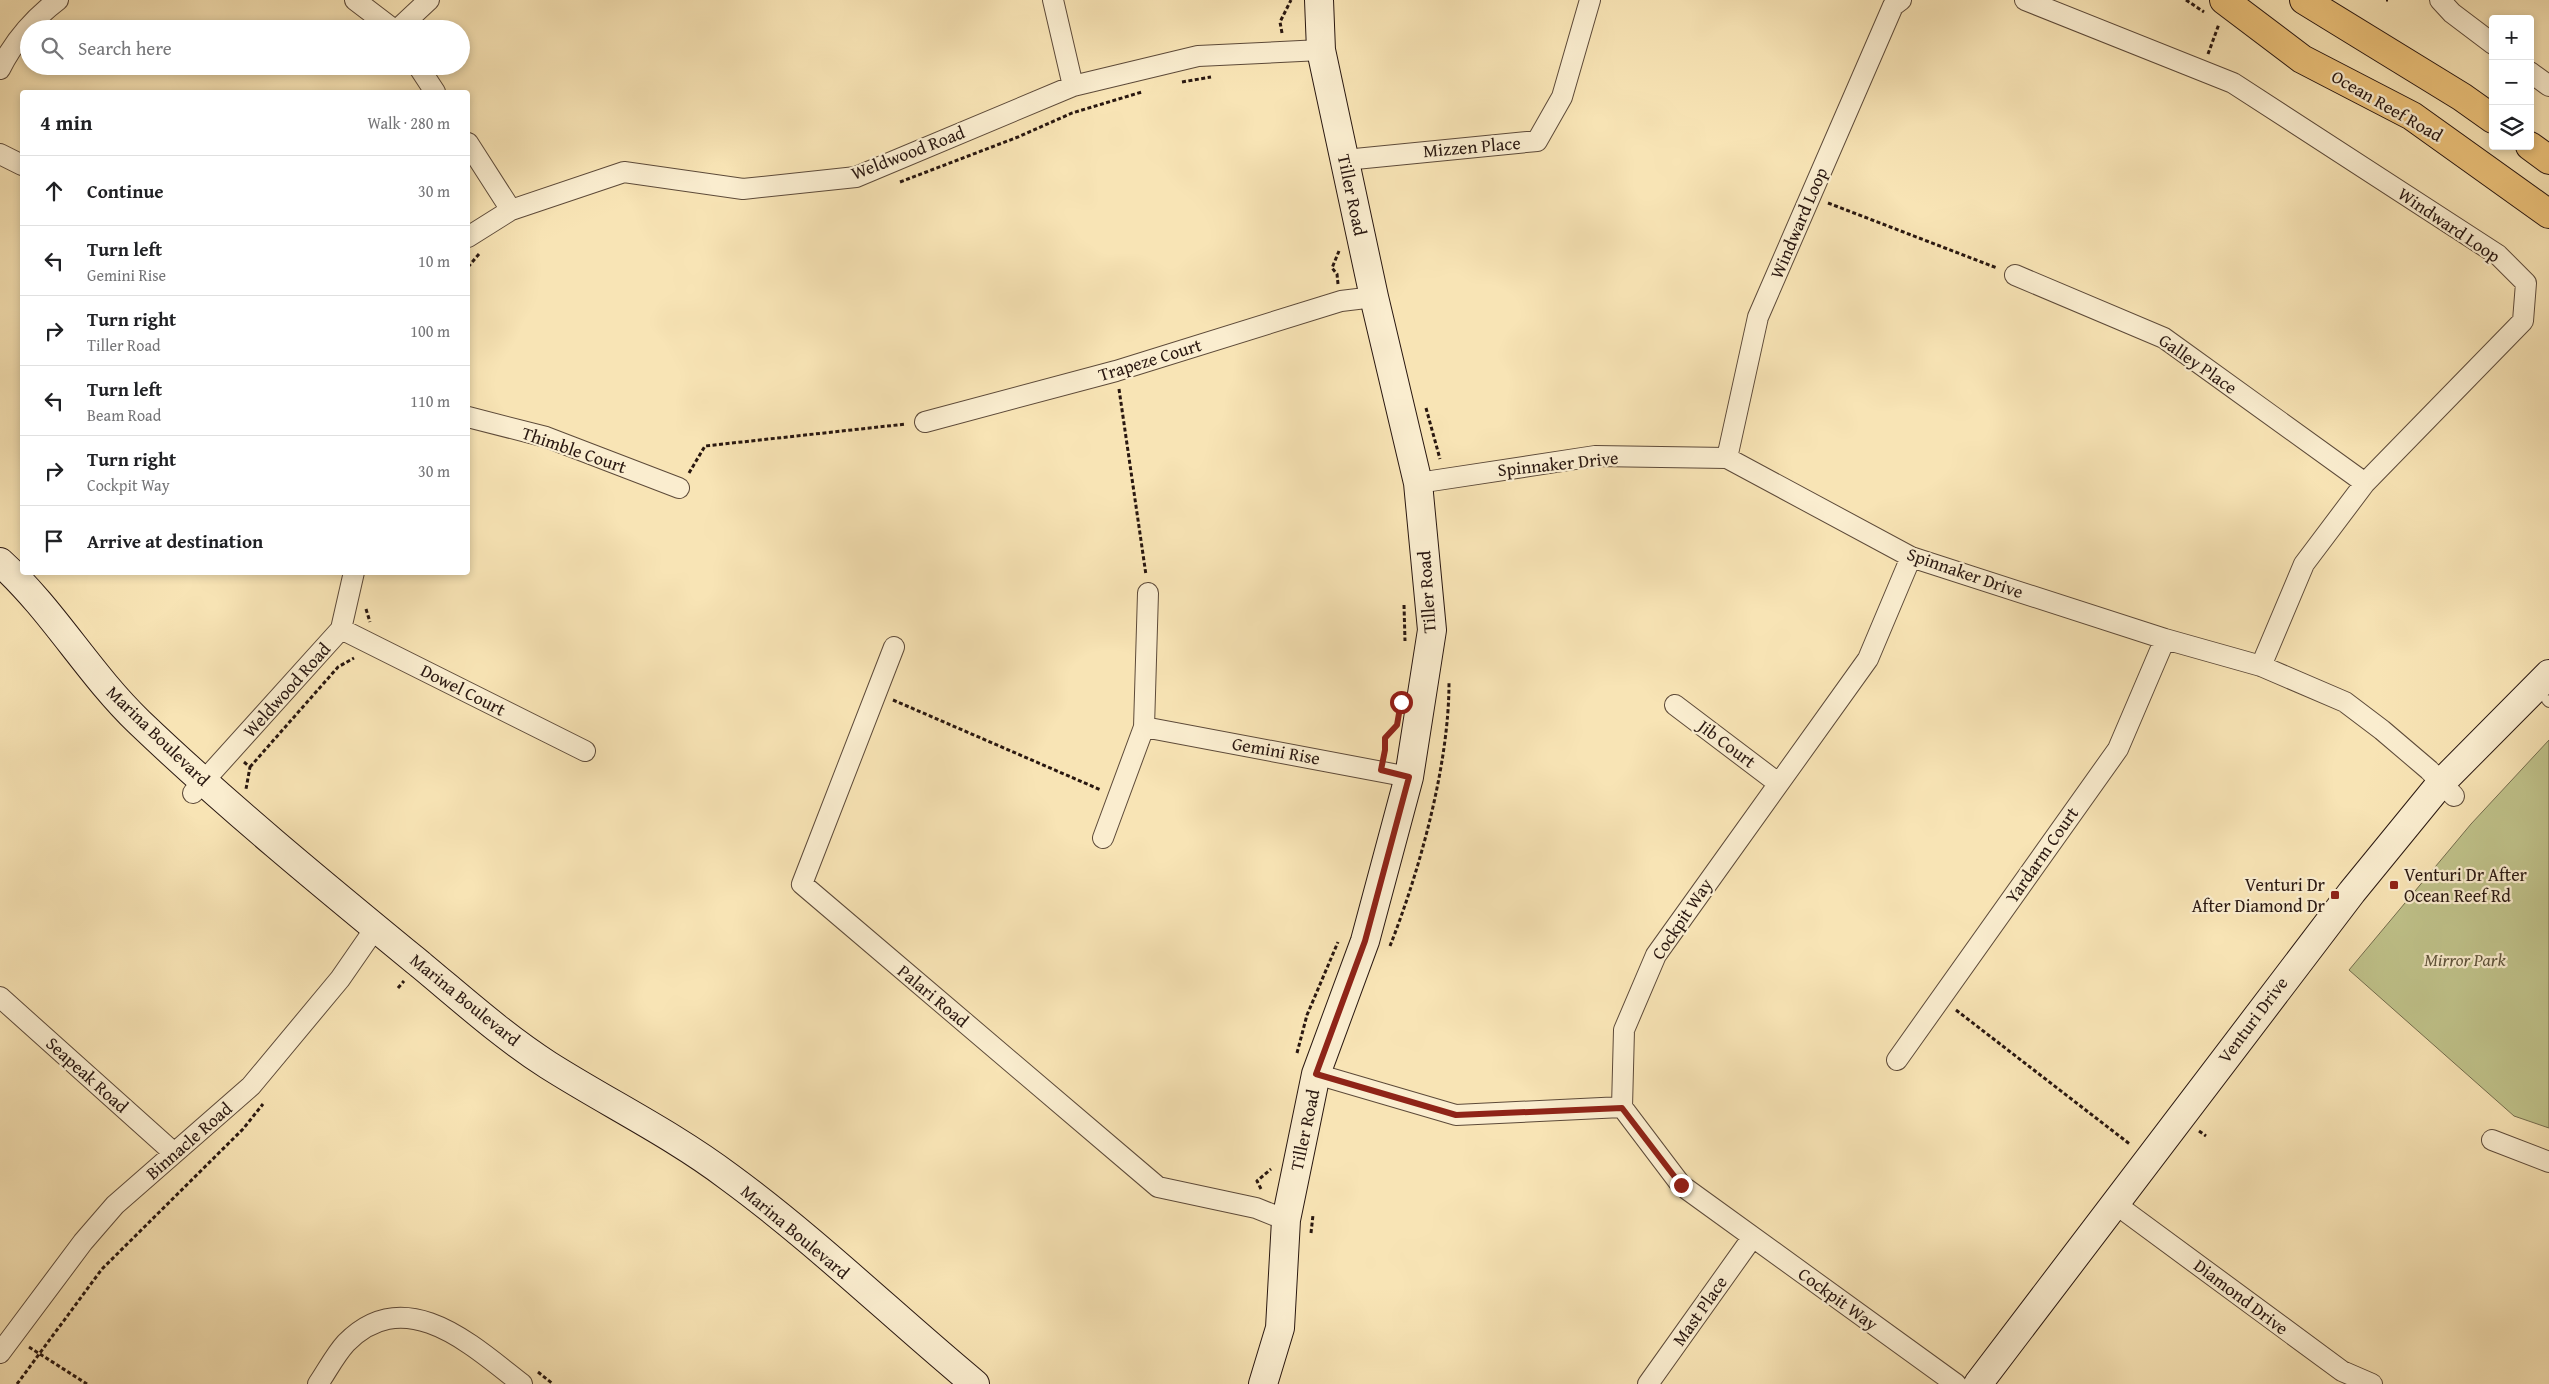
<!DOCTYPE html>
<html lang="en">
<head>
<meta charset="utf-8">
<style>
  body { margin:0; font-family:"Gentium Book Plus",serif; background:#f6f6f6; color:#202124 }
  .controls { position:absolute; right:15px; top:15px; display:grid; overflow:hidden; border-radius:5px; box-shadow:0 2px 8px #0003 }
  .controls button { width:45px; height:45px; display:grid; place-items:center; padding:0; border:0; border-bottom:1px solid #e0e0e0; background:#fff; color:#202124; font:25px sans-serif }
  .stop { position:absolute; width:15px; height:15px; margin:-11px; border:4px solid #8f2418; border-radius:50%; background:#fff }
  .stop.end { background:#8f2418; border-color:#fff; box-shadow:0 1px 5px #0008 }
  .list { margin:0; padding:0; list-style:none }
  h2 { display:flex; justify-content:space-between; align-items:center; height:65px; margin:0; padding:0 20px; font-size:21px }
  h2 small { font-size:16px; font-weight:400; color:#757577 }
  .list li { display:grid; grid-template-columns:32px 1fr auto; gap:15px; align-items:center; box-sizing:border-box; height:70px; padding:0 20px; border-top:1px solid #e0e0e0 }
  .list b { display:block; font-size:19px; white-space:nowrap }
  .list p { margin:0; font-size:16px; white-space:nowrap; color:#757577 }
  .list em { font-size:16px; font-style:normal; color:#757577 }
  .icon { flex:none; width:28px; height:28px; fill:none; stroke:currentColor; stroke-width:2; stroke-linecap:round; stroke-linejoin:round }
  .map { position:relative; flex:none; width:2549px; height:1384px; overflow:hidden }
  .search { position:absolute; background:#fff; box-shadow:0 2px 8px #0003; left:20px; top:20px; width:450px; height:55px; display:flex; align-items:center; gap:12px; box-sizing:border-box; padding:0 18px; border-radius:28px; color:#757577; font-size:19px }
  .panel { position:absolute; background:#fff; box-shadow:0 2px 8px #0003; left:20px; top:90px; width:450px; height:485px; border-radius:5px }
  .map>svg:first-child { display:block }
  .green { fill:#c0c38b; stroke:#746d4e }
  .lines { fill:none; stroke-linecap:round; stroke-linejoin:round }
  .lane-casing { stroke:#5d4a39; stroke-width:12 }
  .street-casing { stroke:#5d4a39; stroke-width:22 }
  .secondary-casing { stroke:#291710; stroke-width:30 }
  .primary-casing { stroke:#291710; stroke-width:30 }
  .path { stroke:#291710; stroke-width:3; stroke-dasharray:4 2.5; stroke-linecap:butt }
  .lane { stroke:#faedcf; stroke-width:10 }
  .street { stroke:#faedcf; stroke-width:20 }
  .secondary { stroke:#faedcf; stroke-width:28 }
  .primary { stroke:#ecc27a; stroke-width:28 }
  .route { stroke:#8f2418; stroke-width:6 }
  .poi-dot { fill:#8f2418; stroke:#faedcf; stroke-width:2 }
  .labels { text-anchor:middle; stroke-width:4.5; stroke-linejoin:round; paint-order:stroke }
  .street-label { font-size:18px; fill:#291710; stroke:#faedcf }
  .poi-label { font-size:18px; fill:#291710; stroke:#faedcf; text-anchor:start }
  .park-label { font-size:18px; font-style:italic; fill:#5e533b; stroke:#faedcf }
</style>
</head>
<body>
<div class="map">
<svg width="2549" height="1384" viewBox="0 0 2549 1384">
  <rect width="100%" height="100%" fill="#f8e4b5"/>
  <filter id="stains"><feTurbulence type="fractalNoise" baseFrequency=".004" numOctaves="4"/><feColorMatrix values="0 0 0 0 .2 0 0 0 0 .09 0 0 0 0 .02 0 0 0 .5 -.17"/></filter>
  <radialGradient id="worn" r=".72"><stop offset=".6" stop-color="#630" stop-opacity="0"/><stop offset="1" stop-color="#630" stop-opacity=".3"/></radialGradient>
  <path class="green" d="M2549 740V1128L2514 1116 2349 970 2471 824Z"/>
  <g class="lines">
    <defs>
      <path id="lane" d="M2547 700 2549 702"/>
      <path id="street" d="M355 0 393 29
        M1053 0 1073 86
        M2025 0 2233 83 2498 255 2526 283 2523 321 2365 483 2304 564 2261 666
        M2440 0 2452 13 2493 44
        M398 29 429 0
        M418 66 435 92
        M0 69C14 41 33 19 58 0
        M2530 72 2549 86
        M468 143 511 210
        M0 154 22 165
        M1345 160 1537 141 1562 97 1590 0
        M468 237 511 210 624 172 743 189 856 177 1073 86 1198 56 1321 50
        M2015 275 2164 338 2365 483
        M468 417 546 437 679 488
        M925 422 1116 371 1341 301 1374 297
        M1727 458 1758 317 1893 6 1901 0
        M1418 483 1595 456 1727 458 1911 557 2165 639 2261 666 2345 702 2382 730 2429 770 2454 796
        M1911 557 1868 659 1656 955 1624 1030 1622 1107 1681 1185 1956 1384
        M341 629 585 751
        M894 647 802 884 1158 1187 1256 1208 1286 1220
        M1675 705 1778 783
        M1144 727 1409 777
        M193 793 341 629 354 572
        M1103 838 1144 727 1148 593
        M0 997 174 1153
        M1897 1060 2118 749 2165 639
        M1316 1074 1456 1115 1622 1107
        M2492 1140 2549 1162
        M2114 1203 2342 1371 2372 1384
        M0 1353 83 1242 115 1205 251 1086 340 979 376 927
        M318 1384C327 1371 335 1355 346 1343 406 1282 473 1346 522 1384
        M1648 1384 1752 1238"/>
      <path id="secondary" d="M0 562C53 610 88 673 139 722 228 807 327 888 422 966 463 1000 503 1036 548 1065 608 1103 672 1134 729 1177 815 1240 893 1316 975 1384
        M1263 1384 1280 1328 1286 1220 1316 1074 1365 941 1409 777 1432 630 1418 483 1374 297 1321 50 1319 0
        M1978 1384 2352 892 2441 783 2549 674"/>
      <path id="primary" d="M2224 0 2302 59 2412 116 2549 214
        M2304 0 2462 97 2493 119
        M2530 146 2549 160"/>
    </defs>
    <use href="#lane" class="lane-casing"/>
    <use href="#street" class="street-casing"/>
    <use href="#secondary" class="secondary-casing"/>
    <use href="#primary" class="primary-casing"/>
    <path class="path" d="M2186 0 2204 12
      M2386 0H2388
      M1282 33 1280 22 1291 0
      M2208 54 2219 24
      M1182 82 1211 77
      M900 182 1018 137 1072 113 1142 92
      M1828 203 1997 268
      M468 267 479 254
      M1338 284 1337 274 1332 268 1339 251
      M1119 389 1146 575
      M1426 408 1440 459
      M689 473 705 446 906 424
      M1404 605 1405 641
      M366 609 370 622
      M893 700 1101 790
      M1385 753V738L1393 730
      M244 762 250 767 246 789
      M250 767 338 667 354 658
      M1390 946C1420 870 1449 764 1449 683
      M398 988 404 981
      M1956 1010 2131 1145
      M1297 1053 1307 1015 1338 942
      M2199 1131 2206 1136
      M1261 1189 1257 1181 1271 1169
      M1311 1233 1313 1215
      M29 1347 87 1384
      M538 1372 553 1384
      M17 1384 102 1269 243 1129 263 1104"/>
    <use href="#lane" class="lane"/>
    <use href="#street" class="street"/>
    <use href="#secondary" class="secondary"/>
    <use href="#primary" class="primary"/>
  </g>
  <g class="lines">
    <path class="route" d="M1401 702 1397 725 1385 738V750L1381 770 1409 777 1365 941 1316 1074 1456 1115 1622 1108 1681 1185"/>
  </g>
  <g class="poi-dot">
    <rect x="2389" y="880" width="10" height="10" rx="2.5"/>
    <rect x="2330" y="890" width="10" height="10" rx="2.5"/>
  </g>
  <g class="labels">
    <g class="street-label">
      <text transform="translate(2387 106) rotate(30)" y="6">Ocean Reef Road</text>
      <text transform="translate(1472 147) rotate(-5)" y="6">Mizzen Place</text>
      <text transform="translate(908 153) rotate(-21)" y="6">Weldwood Road</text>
      <text transform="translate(1352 195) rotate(78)" y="6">Tiller Road</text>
      <text transform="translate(1799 223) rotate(-67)" y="6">Windward Loop</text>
      <text transform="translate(2449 225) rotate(34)" y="6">Windward Loop</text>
      <text transform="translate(1150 360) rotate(-17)" y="6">Trapeze Court</text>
      <text transform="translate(2198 364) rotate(35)" y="6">Galley Place</text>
      <text transform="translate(574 450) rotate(19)" y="6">Thimble Court</text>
      <text transform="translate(1558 464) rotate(-6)" y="6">Spinnaker Drive</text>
      <text transform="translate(1965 573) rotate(19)" y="6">Spinnaker Drive</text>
      <text transform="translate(1427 592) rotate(-94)" y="6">Tiller Road</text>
      <text transform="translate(287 690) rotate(-48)" y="6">Weldwood Road</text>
      <text transform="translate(463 690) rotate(27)" y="6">Dowel Court</text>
      <text transform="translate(158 736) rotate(44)" y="6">Marina Boulevard</text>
      <text transform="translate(1727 744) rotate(37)" y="6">Jib Court</text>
      <text transform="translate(1276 751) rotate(10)" y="6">Gemini Rise</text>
      <text transform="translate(2042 855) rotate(-55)" y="6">Yardarm Court</text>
      <text transform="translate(1682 919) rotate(-56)" y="6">Cockpit Way</text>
      <text transform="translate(933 996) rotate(40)" y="6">Palari Road</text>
      <text transform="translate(465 1000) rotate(39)" y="6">Marina Boulevard</text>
      <text transform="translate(2253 1020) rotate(-53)" y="6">Venturi Drive</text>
      <text transform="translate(87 1075) rotate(42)" y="6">Seapeak Road</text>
      <text transform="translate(1305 1130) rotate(-78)" y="6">Tiller Road</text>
      <text transform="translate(189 1141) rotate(-41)" y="6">Binnacle Road</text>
      <text transform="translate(795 1232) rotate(40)" y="6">Marina Boulevard</text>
      <text transform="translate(2241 1297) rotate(37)" y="6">Diamond Drive</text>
      <text transform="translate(1838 1299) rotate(36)" y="6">Cockpit Way</text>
      <text transform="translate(1700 1311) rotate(-55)" y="6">Mast Place</text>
    </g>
    <g class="poi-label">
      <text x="2404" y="881">Venturi Dr After<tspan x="2404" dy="21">Ocean Reef Rd</tspan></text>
      <text x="2325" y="891" text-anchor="end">Venturi Dr<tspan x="2325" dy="21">After Diamond Dr</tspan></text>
    </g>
    <g class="park-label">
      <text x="2465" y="966">Mirror Park</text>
    </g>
  </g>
  <rect width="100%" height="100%" filter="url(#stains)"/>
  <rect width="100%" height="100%" fill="url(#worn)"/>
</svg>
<div class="controls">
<button>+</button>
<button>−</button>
<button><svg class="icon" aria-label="layers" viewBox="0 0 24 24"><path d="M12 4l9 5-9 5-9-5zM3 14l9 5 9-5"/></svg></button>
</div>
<div class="stop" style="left:1401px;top:702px"></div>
<div class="stop end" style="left:1681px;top:1185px"></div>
<div class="search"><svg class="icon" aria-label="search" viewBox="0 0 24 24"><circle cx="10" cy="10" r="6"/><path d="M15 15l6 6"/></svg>Search here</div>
<section class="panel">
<h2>4 min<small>Walk · 280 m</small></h2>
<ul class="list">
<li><svg class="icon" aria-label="ahead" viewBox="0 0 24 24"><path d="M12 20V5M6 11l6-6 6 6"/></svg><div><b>Continue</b></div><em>30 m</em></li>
<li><svg class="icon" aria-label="left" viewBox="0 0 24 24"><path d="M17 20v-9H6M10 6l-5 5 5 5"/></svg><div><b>Turn left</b><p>Gemini Rise</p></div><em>10 m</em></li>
<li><svg class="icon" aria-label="right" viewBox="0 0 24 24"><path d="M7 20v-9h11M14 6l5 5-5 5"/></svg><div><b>Turn right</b><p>Tiller Road</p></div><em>100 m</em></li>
<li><svg class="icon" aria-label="left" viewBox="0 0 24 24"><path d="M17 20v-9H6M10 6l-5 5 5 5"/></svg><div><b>Turn left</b><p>Beam Road</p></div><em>110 m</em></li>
<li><svg class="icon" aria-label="right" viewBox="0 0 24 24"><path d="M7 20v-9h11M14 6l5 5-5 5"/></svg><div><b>Turn right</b><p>Cockpit Way</p></div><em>30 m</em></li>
<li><svg class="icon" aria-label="arrive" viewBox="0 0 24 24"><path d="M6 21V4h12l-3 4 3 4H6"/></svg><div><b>Arrive at destination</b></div></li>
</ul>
</section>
</div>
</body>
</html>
